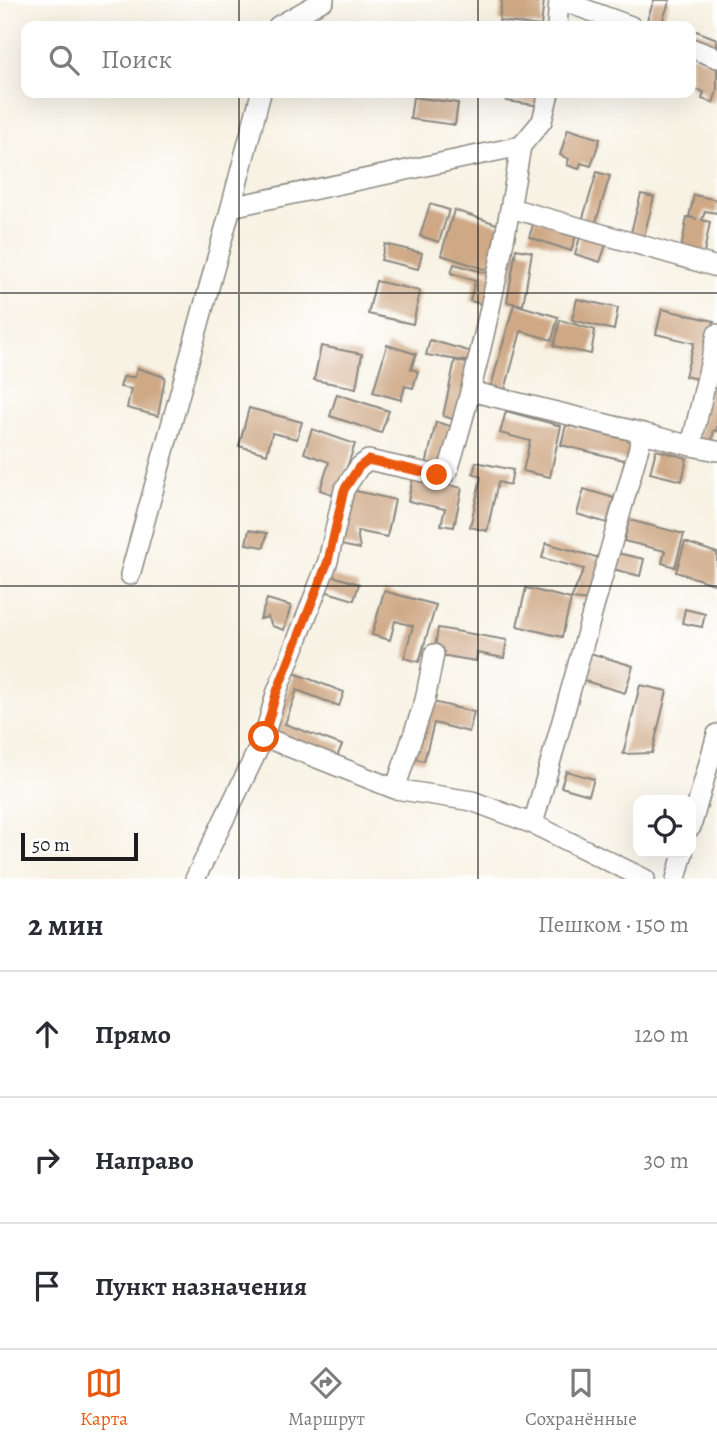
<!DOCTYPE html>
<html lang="ru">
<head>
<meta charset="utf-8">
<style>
  body { margin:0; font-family:Alegreya,serif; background:#f7f7f7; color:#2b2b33 }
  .controls { position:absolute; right:21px; bottom:21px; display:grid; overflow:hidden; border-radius:14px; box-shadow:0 7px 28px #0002 }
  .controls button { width:63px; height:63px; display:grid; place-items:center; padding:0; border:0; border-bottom:2px solid #e1e1e2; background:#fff; color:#2b2b33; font:35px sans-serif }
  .scale { position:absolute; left:21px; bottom:18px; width:117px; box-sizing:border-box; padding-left:7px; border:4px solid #1c1c1c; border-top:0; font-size:19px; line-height:24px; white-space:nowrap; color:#1c1c1c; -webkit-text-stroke:5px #fff; paint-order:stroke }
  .stop { position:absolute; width:21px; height:21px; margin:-16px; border:5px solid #ea580c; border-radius:50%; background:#fff }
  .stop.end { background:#ea580c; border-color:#fff; box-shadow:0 2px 7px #0008 }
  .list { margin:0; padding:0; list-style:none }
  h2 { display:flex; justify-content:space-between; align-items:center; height:91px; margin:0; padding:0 28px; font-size:30px }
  h2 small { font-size:23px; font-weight:400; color:#7c7c81 }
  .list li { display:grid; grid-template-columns:46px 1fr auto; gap:21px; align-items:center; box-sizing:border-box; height:126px; padding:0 28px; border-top:2px solid #e1e1e2 }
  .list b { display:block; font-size:26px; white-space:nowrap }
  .list em { font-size:23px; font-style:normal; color:#7c7c81 }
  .icon { flex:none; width:38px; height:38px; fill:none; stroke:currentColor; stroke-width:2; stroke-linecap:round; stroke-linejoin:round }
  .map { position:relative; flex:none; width:717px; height:879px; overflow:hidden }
  .search { position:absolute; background:#fff; box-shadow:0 7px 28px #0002; left:21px; right:21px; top:21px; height:77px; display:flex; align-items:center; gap:18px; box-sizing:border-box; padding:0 24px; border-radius:14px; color:#7c7c81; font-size:26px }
  .sheet { height:469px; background:#fff }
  nav { display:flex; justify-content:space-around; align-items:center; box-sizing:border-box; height:98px; border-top:2px solid #e1e1e2; background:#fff; font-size:19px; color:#7c7c81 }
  nav a { display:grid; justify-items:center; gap:4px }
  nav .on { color:#ea580c }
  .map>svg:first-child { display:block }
  .building { fill:#cfa986 }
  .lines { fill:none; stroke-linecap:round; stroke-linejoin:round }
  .minor-casing { stroke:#8a8780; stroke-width:22 }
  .minor { stroke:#fff; stroke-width:19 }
  .route { stroke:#ea580c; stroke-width:9 }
  .grid { fill:none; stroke:#1c1c1c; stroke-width:2; stroke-opacity:0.55 }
</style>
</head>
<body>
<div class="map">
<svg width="717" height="879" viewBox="0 0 717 879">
  <rect width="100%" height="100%" fill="#fff"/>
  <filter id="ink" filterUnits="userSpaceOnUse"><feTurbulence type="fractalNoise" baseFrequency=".0143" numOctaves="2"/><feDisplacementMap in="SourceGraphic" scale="14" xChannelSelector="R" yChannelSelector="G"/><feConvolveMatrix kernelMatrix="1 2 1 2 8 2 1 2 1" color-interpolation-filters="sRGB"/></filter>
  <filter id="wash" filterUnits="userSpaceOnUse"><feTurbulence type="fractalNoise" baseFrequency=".00686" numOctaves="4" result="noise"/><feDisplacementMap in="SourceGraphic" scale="28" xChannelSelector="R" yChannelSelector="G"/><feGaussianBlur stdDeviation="1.57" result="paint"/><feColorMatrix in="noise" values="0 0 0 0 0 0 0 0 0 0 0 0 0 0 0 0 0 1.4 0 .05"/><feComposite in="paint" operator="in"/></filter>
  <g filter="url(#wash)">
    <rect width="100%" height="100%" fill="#f7f2e3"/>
    <g id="blocks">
      <path class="building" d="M502 0H544L541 26 499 21Z
        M654 0H670L663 19 681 26H645Z
        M691 29 717 39V54L691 45Z
        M691 55 717 64V91L713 103 702 99 704 92 691 87Z
        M507 93H544L542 106 506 101Z
        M413 97 458 103 455 125 410 119Z
        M568 129 600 139 591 166 581 163 579 169 567 165 569 159 560 155Z
        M597 172 610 176 595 225 582 221Z
        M641 194 654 197 643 240 630 236Z
        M694 195 717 200V213L705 211 702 220 710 222 703 258 680 254 687 217 697 219 689 217Z
        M430 204 449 210 439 242 420 236Z
        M454 210 506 227 494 272 441 255Z
        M535 219 577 232 571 251 529 237Z
        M581 234 607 242 600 262 575 254Z
        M385 244 422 253 418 269 381 260Z
        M516 249 532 252 523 305 507 302Z
        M454 264 494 275 486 305 470 301 475 281 451 273Z
        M376 281 420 291 413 324 368 314Z
        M577 299 618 308 614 330 572 320Z
        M514 304 558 317 552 340 521 331 504 394 490 390Z
        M662 309 714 321 700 380 685 376 694 343 656 334Z
        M560 320 595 330 591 354 554 346Z
        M430 340 472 352 471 362 426 355Z
        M387 345 416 354 411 369 418 371 413 388 405 386 401 400 373 392Z
        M321 346 362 354 356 388 314 380Z
        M455 360 473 365 459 421 443 416Z
        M137 368 165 377 158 416 127 408 131 389 120 387 123 377H135Z
        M710 388 717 389V431L714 430 711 445 698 442Z
        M337 394 389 411 381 433 330 416Z
        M249 408 302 422 297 439 272 433 267 454 239 446Z
        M506 411 561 426 550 477 523 471 530 441 500 433Z
        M436 422 458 428 448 470 426 465Z
        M566 425 633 441 628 461 561 445Z
        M312 429 355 444 337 496 320 490 329 462 304 453Z
        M656 450 687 458 682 481 650 473Z
        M476 462 513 470 510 485 498 482 487 531 470 527 481 477 473 473Z
        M413 477 462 488 454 527 441 525 445 509 408 501Z
        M348 489 395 500 387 537 357 531 360 549 336 544Z
        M584 489 614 498 607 523 577 514Z
        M629 520 684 534 675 567 662 563 665 551 624 541Z
        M249 530 267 533 264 547 246 544Z
        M685 542 717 553V585L676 572Z
        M546 543 603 559 592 601 571 599 562 637 517 626 526 588 571 599 584 569 542 558Z
        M617 553 644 559 640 576 613 569Z
        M326 574 359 584 354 600 321 590Z
        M384 591 436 605 419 662 404 658 413 626 395 621 390 640 372 635Z
        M267 599 291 606 284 630 272 626 268 617 260 619Z
        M685 609 705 614 702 627 682 623Z
        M438 628 507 640 504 658 477 653 476 661 434 654Z
        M590 653 633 666 625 693 582 680Z
        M294 673 344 692 339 706 297 690 285 724 342 745 336 759 271 733Z
        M640 685 667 691 652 753 623 754Z
        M425 700 474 712 469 732 434 723 424 761 411 758Z
        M566 771 594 779 589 795 561 787Z"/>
    </g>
  </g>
  <g filter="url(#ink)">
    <use href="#blocks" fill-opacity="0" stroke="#8a8780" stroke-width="2"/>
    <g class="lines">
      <defs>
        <path id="minor" d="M560 0 631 26
          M278 26 324 0
          M557 26 559 0
          M691 48 717 58
          M231 207 261 93
          M511 208 717 267
          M717 334 691 446 717 451
          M470 391 643 433
          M130 575 231 207 521 146 542 121 549 93
          M264 737 395 789 425 700 434 654
          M395 789 472 801 533 824
          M691 827 717 734
          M195 879 264 737 276 694 328 561 344 490 359 467 368 460 437 475H443L448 471C480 365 503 255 521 146
          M645 879 533 824 643 433 691 446
          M676 879 683 853"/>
      </defs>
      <use href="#minor" class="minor-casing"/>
      <use href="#minor" class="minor"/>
    </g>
  </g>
  <g class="lines" filter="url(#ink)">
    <path class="route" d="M264 737 276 694 328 561 344 490 359 467 368 460 437 475"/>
  </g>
  <path class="grid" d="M239 0V26M478 0V26M239 93V879M478 93V879M0 293H717M0 586H717"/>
</svg>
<div class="controls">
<button><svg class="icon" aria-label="locate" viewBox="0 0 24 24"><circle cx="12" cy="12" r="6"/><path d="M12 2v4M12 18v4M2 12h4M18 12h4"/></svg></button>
</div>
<div class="scale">50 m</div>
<div class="stop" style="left:264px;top:737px"></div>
<div class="stop end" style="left:437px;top:475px"></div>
<div class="search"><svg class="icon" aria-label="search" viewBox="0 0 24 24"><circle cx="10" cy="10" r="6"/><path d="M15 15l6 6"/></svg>Поиск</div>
</div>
<section class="sheet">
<h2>2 мин<small>Пешком · 150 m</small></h2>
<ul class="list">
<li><svg class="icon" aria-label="ahead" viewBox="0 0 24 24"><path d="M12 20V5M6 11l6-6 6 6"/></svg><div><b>Прямо</b></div><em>120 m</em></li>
<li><svg class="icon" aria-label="right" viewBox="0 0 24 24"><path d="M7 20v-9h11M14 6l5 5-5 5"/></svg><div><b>Направо</b></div><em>30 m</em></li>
<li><svg class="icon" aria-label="arrive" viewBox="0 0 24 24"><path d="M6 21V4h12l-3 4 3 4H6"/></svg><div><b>Пункт назначения</b></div></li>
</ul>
</section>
<nav>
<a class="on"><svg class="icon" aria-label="map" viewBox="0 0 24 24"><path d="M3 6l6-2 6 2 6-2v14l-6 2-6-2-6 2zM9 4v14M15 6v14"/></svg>Карта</a>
<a><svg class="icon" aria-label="directions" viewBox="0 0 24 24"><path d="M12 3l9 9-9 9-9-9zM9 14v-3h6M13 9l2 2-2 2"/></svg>Маршрут</a>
<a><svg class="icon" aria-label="saved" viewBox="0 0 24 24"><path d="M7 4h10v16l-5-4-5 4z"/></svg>Сохранённые</a>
</nav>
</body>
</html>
